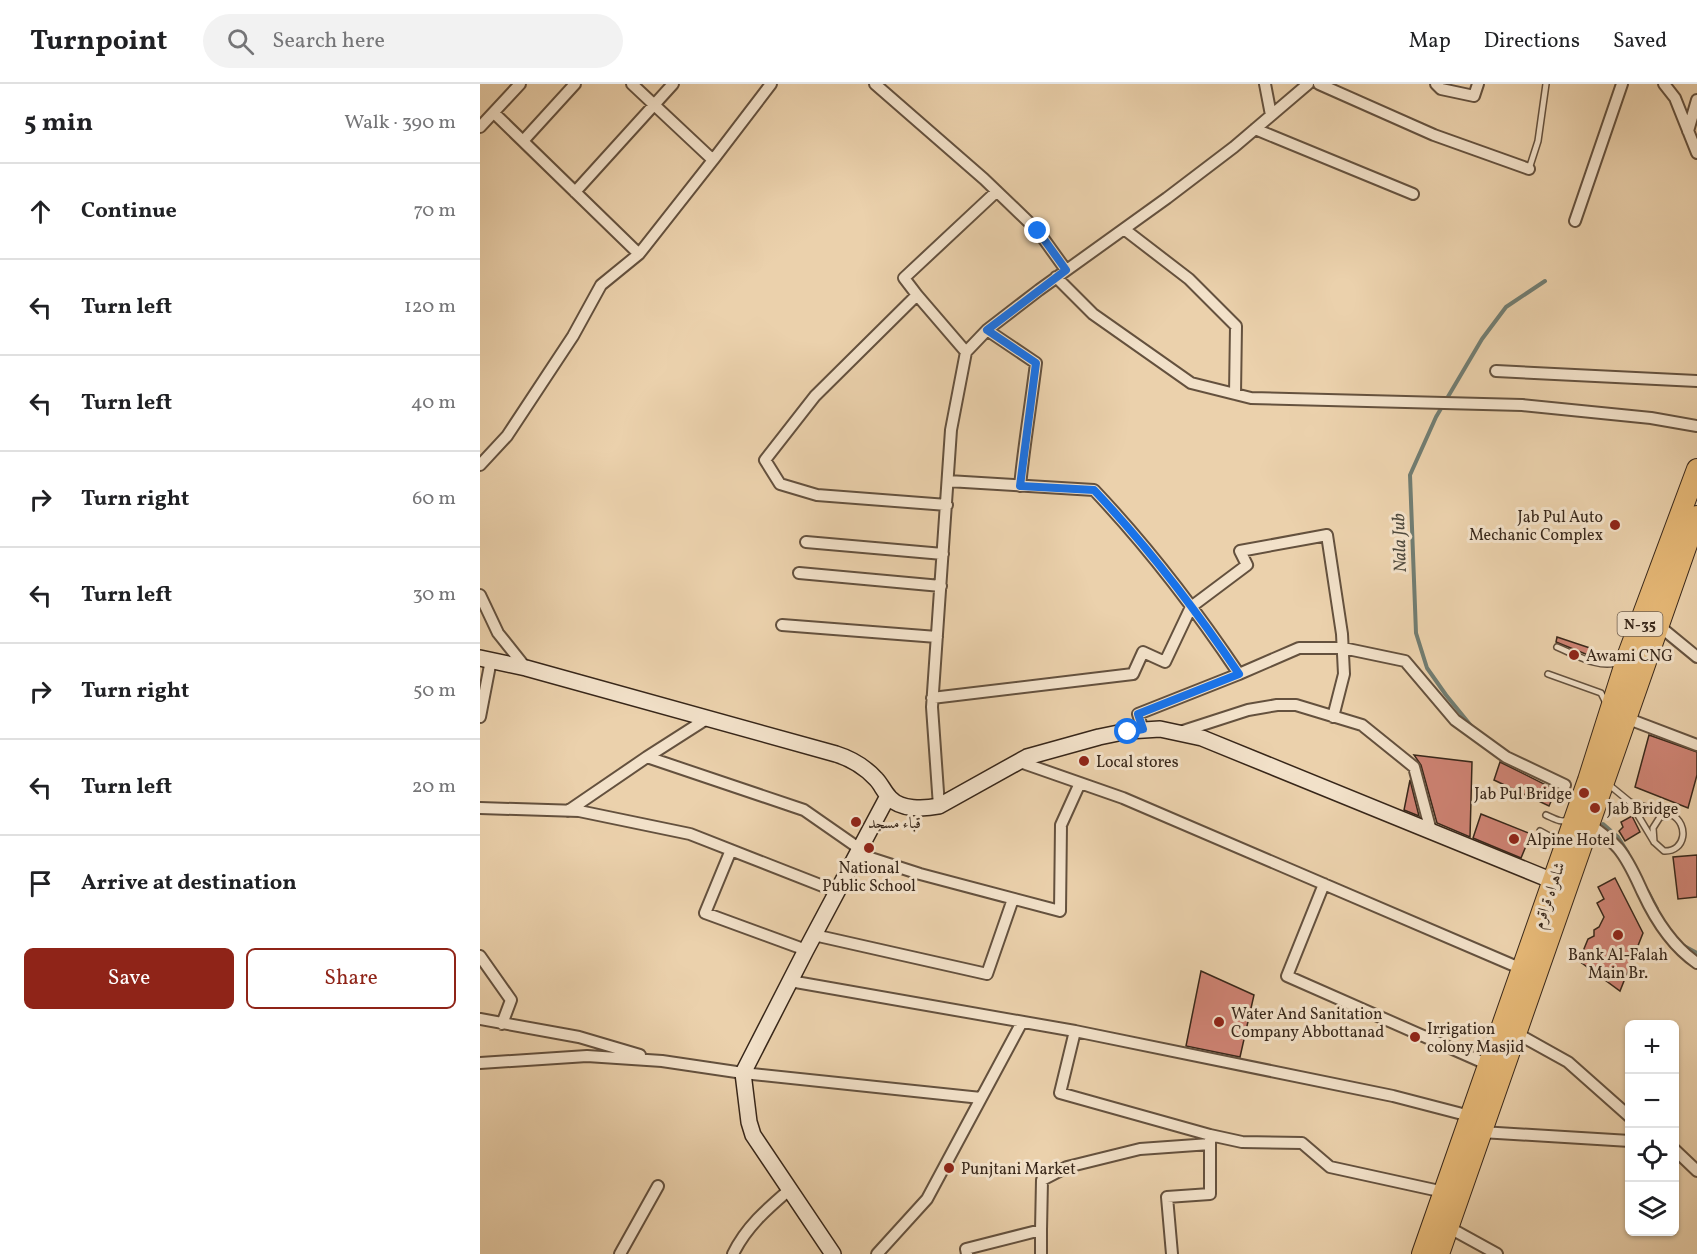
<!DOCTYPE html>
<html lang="en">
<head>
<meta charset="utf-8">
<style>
  body { margin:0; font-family:Vollkorn,Amiri,serif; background:#f2f2f2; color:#202124 }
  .controls { position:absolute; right:18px; bottom:18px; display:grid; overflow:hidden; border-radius:9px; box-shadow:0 2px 4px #0004 }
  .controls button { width:54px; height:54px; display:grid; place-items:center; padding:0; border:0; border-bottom:2px solid #e0e0e0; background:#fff; color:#202124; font:30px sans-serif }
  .stop { position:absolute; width:18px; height:18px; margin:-14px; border:4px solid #1a73e8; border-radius:50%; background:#fff }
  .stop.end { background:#1a73e8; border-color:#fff; box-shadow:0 2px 6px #0008 }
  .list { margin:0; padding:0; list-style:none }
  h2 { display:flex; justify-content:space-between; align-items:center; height:78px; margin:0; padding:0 24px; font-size:26px }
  h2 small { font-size:20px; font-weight:400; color:#757577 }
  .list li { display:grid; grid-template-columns:39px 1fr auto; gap:18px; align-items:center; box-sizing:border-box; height:96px; padding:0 24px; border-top:2px solid #e0e0e0 }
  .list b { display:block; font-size:22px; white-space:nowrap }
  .list em { font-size:20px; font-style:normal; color:#757577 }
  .actions { display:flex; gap:12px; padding:18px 24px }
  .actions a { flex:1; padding:14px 0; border:2px solid #8f2418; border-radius:9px; text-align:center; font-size:21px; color:#8f2418 }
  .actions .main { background:#8f2418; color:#fff }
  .icon { flex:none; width:33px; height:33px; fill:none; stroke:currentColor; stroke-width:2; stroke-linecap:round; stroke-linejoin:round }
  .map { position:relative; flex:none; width:1217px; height:1170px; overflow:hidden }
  header { display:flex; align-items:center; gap:36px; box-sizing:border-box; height:84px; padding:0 30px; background:#fff; border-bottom:2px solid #e0e0e0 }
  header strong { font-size:28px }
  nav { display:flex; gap:33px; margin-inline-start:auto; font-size:21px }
  .search { width:420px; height:54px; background:#f2f2f2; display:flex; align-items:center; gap:15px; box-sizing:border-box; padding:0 21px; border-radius:33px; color:#757577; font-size:22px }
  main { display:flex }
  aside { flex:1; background:#fff }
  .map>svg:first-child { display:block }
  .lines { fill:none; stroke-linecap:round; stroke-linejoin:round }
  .stream { stroke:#717d72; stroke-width:4 }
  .building { fill:#cf8374; stroke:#372619; stroke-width:1.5 }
  .lane-casing { stroke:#64513e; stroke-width:8 }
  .street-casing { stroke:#64513e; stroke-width:14 }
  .secondary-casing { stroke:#372619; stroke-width:18 }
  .highway-casing { stroke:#372619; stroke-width:22 }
  .lane { stroke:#f2e1c9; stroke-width:5 }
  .street { stroke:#f2e1c9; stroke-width:10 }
  .secondary { stroke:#f2e1c9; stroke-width:15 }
  .highway { stroke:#e6b876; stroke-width:20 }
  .route { stroke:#1a73e8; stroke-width:8 }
  .poi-dot { fill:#8f2418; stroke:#f2e1c9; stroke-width:2 }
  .labels { text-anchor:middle; stroke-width:6; stroke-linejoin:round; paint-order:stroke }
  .shield { fill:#f2e1c9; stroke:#6f5e4e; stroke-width:1.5 }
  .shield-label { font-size:15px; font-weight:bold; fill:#372619 }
  .poi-label { font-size:16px; fill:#372619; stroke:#f2e1c9; text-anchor:start }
  .street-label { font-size:16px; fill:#372619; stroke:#f2e1c9 }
  .water-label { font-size:18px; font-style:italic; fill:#4f4a3e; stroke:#f2e1c9 }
</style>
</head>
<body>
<header>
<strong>Turnpoint</strong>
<div class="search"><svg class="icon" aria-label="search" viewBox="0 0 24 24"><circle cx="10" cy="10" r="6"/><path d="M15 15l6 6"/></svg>Search here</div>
<nav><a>Map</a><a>Directions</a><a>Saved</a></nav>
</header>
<main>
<aside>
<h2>5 min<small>Walk · 390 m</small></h2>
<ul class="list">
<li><svg class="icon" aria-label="ahead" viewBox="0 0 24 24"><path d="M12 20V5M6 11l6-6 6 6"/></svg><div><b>Continue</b></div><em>70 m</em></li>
<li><svg class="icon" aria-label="left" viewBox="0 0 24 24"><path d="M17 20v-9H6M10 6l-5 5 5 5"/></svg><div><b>Turn left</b></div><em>120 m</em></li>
<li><svg class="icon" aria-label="left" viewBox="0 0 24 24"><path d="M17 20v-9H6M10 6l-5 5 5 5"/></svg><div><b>Turn left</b></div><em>40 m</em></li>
<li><svg class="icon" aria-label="right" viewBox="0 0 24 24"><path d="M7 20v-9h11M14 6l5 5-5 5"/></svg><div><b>Turn right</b></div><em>60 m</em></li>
<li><svg class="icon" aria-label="left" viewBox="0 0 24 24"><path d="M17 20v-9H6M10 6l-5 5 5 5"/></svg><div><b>Turn left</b></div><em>30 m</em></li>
<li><svg class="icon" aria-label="right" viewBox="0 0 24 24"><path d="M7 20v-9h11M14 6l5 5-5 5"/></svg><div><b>Turn right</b></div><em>50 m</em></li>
<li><svg class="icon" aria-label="left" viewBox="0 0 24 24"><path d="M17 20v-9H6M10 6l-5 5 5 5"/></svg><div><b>Turn left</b></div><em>20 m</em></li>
<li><svg class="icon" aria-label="arrive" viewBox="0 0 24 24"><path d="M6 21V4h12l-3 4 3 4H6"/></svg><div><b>Arrive at destination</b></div></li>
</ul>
<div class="actions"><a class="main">Save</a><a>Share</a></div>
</aside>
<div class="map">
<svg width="1217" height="1170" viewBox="0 0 1217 1170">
  <rect width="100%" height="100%" fill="#ebd1ac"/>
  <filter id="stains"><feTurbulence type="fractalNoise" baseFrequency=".00333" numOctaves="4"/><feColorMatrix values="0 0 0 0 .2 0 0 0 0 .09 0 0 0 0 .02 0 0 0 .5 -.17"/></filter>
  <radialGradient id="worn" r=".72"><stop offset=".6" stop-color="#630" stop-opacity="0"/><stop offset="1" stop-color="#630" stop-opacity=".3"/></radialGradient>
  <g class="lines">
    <path class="stream" d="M992 643 966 611 947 584 936 549 930 391 956 333 1002 255 1026 223 1065 197
      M1123 740 1138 753 1148 769
      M1168 808 1177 825
      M1204 862 1217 869"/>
  </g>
  <path class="building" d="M1077 553 1110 564 1108 571 1076 558Z
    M1169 651 1217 668V691L1208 724 1155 703Z
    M934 671 992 678 990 753 957 739 941 681Z
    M1020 678 1076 706 1069 722 1014 696Z
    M930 696 939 732 924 726Z
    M1001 730 1051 750 1041 774 993 754Z
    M1152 732 1160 748 1145 757 1139 747 1143 743 1141 738Z
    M1217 771V813L1198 815 1193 773Z
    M1135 794 1163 849 1140 907 1099 877 1108 855 1114 852V846L1119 843 1124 833 1117 819 1124 815 1118 803Z
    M721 887 774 911 760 973 706 962Z"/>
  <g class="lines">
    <defs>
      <path id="lane" d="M1049 85 1058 57 1066 0
        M1077 563C1094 570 1122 587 1140 577
        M1068 590 1121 609 1126 619
        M1128 700 1150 718 1189 730
        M1150 718 1174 758 1184 767C1206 768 1209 740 1192 731L1180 733 1173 744 1174 758
        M1066 731C1073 734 1082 740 1089 735
        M1060 747 1071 753 1078 764"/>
      <path id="street" d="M395 0 504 95 558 147 586 186
        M785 0 791 31
        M839 0 954 51 1049 85
        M956 0 961 5 994 12 998 0
        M1184 0 1195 14 1217 69
        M14 29 159 170
        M0 43 40 0
        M775 45 933 110
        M1208 47 1217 16
        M43 57 95 0
        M233 76 291 0
        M95 108 193 0
        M1095 137 1142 0
        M644 145 709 195 756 242 755 310
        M576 193 613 230 711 299 771 314 1042 321 1171 334 1217 342
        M437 211 424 194 516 108
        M507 246 556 279C551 320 544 361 540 402
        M1016 287 1217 297
        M0 381 27 352 93 252 121 201 159 170 233 76 152 0
        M468 397 614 406C668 463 716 526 759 590L658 630 663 646
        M467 421 337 411 300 400 285 376 335 312 437 211 486 268
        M326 458 463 470
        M319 489 461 502
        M0 511 18 549 46 584
        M302 541 457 553
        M1178 541 1217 573
        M759 590 819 564H863L925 577 975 636 1026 673 1085 701
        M452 614 653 590 663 568 685 578 711 523 767 481 760 467 847 451 862 550 864 590 853 633
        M0 633 11 576
        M1146 634 1217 661
        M700 648 768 626 797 621H816L882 641 934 683 951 747
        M167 673 228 634
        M540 678 643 714 1042 885
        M459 722 452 623 471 346 486 268 507 246 559 206 687 114 754 63 828 0
        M0 724 99 727 210 750 358 808
        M88 727 167 673 324 726 380 765
        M1109 740C1119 747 1130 755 1138 764 1149 777 1156 794 1163 809 1176 837 1192 862 1217 879
        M251 766 225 829 326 866
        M378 770 440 790 580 827 581 741 600 699
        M844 800 807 892 1009 981
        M334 851 507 890 533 815
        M0 872 31 916 22 940
        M310 897 595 947
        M0 935 99 953 160 971
        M1036 949 1088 978 1150 1033
        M0 979 107 972 182 977 263 989 501 1014
        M1001 1048 1150 1057
        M730 1051 580 1009 595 947 913 1012 990 1032
        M1194 1065 1217 1087
        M968 1143 1017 1170
        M561 1146 562 1096 587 1083 660 1065 730 1060
        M140 1170 178 1102
        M253 1170C266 1143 287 1125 309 1106
        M397 1170 447 1115 542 938
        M487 1170 486 1165 561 1146V1170
        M692 1170 687 1113 730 1110V1051L762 1058 822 1059 850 1083 964 1108"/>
      <path id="secondary" d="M0 574 46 584 356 670C372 675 384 682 396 695 401 700 404 708 410 714 421 726 444 725 459 722L547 673 619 653 648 647 680 645 722 654 1073 797
        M353 1170 273 1051 269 1038 263 989 326 866 408 712"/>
      <path id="highway" d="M942 1170 1108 696 1147 573 1217 385
        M959 1170 1217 432"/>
    </defs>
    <use href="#lane" class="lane-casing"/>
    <use href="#street" class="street-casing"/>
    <use href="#secondary" class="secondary-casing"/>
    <use href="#highway" class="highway-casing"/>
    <use href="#lane" class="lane"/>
    <use href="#street" class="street"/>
    <use href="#secondary" class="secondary"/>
    <use href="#highway" class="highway"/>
  </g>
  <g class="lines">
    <path class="route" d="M558 147 586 186 507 246 556 279 540 402 614 406C668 463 716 526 759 590L658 630 663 645 648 648"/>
  </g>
  <g class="poi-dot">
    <circle cx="1135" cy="441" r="6"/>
    <circle cx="1094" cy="571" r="6"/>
    <circle cx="604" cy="677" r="6"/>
    <circle cx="1104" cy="709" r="6"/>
    <circle cx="1115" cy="724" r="6"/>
    <circle cx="376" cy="738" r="6"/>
    <circle cx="1034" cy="755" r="6"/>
    <circle cx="389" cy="764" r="6"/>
    <circle cx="1138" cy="851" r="6"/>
    <circle cx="739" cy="938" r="6"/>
    <circle cx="935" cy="953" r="6"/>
    <circle cx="469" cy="1084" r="6"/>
  </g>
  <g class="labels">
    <rect class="shield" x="1137.5" y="528" width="45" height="24" rx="4.5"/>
    <g class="shield-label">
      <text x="1160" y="545">N-35</text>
    </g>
    <g class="poi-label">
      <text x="1123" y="438" text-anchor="end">Jab Pul Auto<tspan x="1123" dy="18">Mechanic Complex</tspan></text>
      <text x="1106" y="577">Awami CNG</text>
      <text x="616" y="683">Local stores</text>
      <text x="1092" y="715" text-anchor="end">Jab Pul Bridge</text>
      <text x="1127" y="730">Jab Bridge</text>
      <text x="388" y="744">قباء مسجد</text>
      <text x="1046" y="761">Alpine Hotel</text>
      <text x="389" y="789" text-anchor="middle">National<tspan x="389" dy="18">Public School</tspan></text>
      <text x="1138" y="876" text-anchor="middle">Bank Al-Falah<tspan x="1138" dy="18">Main Br.</tspan></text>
      <text x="751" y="935">Water And Sanitation<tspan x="751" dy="18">Company Abbottanad</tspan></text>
      <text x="947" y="950">Irrigation<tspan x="947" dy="18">colony Masjid</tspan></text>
      <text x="481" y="1090">Punjtani Market</text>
    </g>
    <g class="street-label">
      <text transform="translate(1068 811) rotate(-71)" y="6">شاہراہ قراقرم</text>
    </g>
    <g class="water-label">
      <text transform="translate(919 459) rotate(-92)" y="6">Nala Jub</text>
    </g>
  </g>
  <rect width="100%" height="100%" filter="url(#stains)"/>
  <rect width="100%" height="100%" fill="url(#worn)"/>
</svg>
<div class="controls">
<button>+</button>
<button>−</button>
<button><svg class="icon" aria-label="locate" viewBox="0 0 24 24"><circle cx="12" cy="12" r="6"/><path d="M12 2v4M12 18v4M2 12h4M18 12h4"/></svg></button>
<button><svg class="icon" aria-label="layers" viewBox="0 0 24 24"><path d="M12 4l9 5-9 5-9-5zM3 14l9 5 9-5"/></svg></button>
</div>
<div class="stop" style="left:648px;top:648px"></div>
<div class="stop end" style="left:558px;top:147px"></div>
</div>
</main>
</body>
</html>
